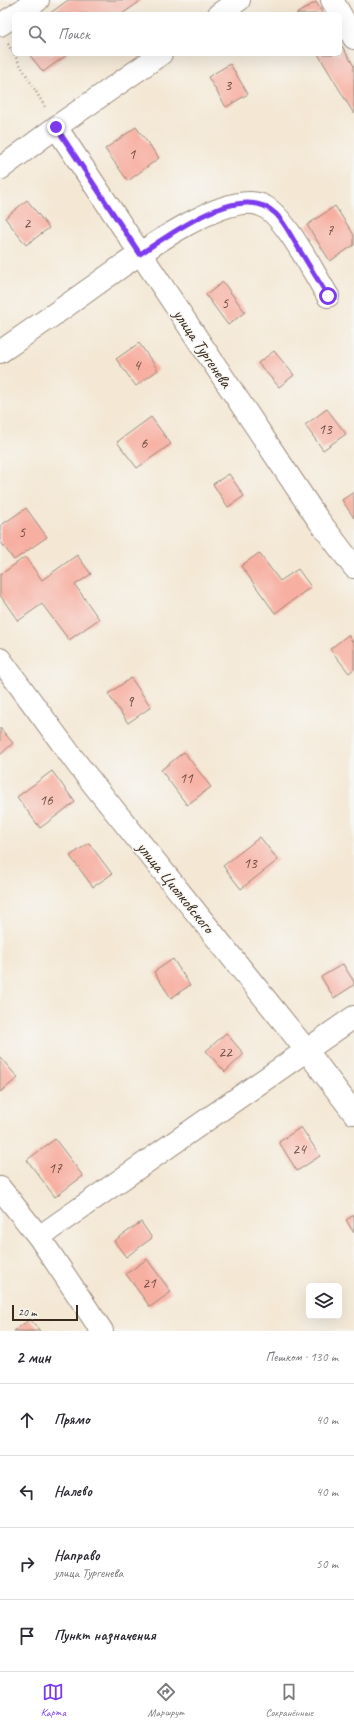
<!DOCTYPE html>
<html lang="ru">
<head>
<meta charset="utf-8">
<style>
  body { margin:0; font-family:Caveat,sans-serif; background:#f7f7f7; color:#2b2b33 }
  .controls { position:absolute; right:12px; bottom:12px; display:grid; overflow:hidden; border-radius:6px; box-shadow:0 4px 16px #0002 }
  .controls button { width:36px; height:36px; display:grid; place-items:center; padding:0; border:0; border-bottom:1px solid #e1e1e2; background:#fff; color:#2b2b33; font:20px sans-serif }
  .scale { position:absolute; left:12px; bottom:10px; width:66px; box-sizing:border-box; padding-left:4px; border:2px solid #3b2a1e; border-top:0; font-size:11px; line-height:14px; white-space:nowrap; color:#3b2a1e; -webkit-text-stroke:3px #f6f6f2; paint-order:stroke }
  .stop { position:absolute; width:12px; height:12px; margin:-9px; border:3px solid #7c3aed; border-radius:50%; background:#fff }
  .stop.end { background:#7c3aed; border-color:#fff; box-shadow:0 1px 4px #0008 }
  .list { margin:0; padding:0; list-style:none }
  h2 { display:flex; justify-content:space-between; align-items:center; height:52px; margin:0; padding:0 16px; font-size:17px }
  h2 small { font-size:13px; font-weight:400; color:#7c7c81 }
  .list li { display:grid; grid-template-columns:26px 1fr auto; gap:12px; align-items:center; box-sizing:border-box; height:72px; padding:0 16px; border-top:1px solid #e1e1e2 }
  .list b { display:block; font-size:15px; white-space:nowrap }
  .list p { margin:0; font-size:13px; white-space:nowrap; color:#7c7c81 }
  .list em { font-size:13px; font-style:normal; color:#7c7c81 }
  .icon { flex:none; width:22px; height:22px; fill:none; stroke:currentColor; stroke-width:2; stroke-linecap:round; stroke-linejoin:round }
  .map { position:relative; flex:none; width:354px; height:1331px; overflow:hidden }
  .search { position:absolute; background:#fff; box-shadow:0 4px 16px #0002; left:12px; right:12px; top:12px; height:44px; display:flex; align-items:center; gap:10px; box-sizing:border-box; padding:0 14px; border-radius:6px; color:#7c7c81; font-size:15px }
  .sheet { height:340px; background:#fff }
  nav { display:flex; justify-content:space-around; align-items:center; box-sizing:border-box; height:56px; border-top:1px solid #e1e1e2; background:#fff; font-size:11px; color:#7c7c81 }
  nav a { display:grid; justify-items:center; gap:2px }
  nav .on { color:#7c3aed }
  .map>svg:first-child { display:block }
  .building { fill:#f7afa1 }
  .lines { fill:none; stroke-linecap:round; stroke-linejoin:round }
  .minor-casing { stroke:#98897a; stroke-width:24 }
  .path { stroke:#98897a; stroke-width:2.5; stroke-dasharray:1 3; stroke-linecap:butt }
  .minor { stroke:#fff; stroke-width:22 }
  .route { stroke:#7c3aed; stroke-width:5 }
  .labels { text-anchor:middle; stroke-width:3; stroke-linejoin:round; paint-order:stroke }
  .number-label { font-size:15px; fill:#6a4b3f }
  .street-label { font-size:17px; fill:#3b2a1e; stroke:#f6f6f2 }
</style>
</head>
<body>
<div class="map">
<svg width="354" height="1331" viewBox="0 0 354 1331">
  <rect width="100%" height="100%" fill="#f6f6f2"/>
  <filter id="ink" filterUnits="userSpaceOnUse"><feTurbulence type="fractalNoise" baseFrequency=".025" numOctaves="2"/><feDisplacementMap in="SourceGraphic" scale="8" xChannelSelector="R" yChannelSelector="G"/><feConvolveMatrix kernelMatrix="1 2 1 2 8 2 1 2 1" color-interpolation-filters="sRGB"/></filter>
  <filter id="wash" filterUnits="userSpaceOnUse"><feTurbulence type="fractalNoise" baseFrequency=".012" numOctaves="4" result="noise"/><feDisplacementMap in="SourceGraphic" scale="16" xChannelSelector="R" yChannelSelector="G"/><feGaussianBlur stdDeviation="0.9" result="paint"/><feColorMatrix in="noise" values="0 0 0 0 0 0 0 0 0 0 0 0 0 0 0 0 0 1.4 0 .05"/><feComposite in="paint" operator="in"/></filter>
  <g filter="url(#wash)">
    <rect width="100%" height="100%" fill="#f4e8d5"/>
    <g id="blocks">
      <path class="building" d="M68 0H142L122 14H49Z
        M316 2 323 14H296Z
        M340 43 354 66V114L318 54H340Z
        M29 54H68L43 72Z
        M230 64 248 94 226 107 208 77Z
        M136 127 159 158 128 181 105 149Z
        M27 200 49 228 26 245 5 218Z
        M335 206 354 235V245L330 261 307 225Z
        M223 282 245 312 228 325 206 295Z
        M139 343 158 370 136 386 116 359Z
        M274 351 294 375 279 387 258 363Z
        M327 409 346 434 323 450 305 425Z
        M151 417 171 444 137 468 117 442Z
        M229 474 244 496 228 507 213 484Z
        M354 492V518L342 500Z
        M26 508 47 537 14 560 0 541V526Z
        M259 553 280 581 298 569 311 587 275 613 241 566Z
        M77 555 91 574 75 585 99 619 69 640 42 604 18 621 0 595V575L25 557 42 580Z
        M348 635 354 644V669L349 673 330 649Z
        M131 678 151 707 128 723 108 694Z
        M0 728 13 743 0 755Z
        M184 752 211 787 187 805 161 770Z
        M52 771 75 802 40 828 17 797Z
        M260 837 278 860 241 889 223 866Z
        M89 843 112 874 93 887 70 856Z
        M173 959 190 985 171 998 154 972Z
        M343 964 354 982V985L334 998 321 977Z
        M226 1033 244 1054 225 1072 206 1051Z
        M0 1057 18 1078 0 1092Z
        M301 1127 320 1156 297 1171 279 1142Z
        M55 1139 83 1176 55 1197 27 1160Z
        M354 1215V1233L346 1220Z
        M141 1222 152 1238 126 1257 114 1241Z
        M147 1259 171 1292 150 1307 126 1274Z
        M30 1319 40 1331H14Z"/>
    </g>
  </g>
  <g filter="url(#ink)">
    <use href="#blocks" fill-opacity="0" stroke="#98897a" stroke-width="1"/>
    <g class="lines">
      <defs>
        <path id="minor" d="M332 0 354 38
          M17 14 38 0
          M219 14 239 0
          M0 25 14 16
          M56 127 317 518 354 567
          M0 169 56 127 161 54
          M0 352C29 332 58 312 87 291 120 268 221 189 261 205 284 213 314 274 328 296
          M0 659 78 765 307 1051 354 1113
          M0 1188 39 1237 102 1331
          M39 1237 354 1017"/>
      </defs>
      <use href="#minor" class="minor-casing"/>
      <path class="path" d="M8 44 14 54
        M14 54 45 107"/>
      <use href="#minor" class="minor"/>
    </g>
  </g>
  <g class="lines" filter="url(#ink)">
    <path class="route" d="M56 127 140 254C171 234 241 180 276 214 284 222 290 234 296 244 307 262 317 279 328 296"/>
  </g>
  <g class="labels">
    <g class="number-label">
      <text x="228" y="90">3</text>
      <text x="132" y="159">1</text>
      <text x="27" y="228">2</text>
      <text x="330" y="235">7</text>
      <text x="225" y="308">5</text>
      <text x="137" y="370">4</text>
      <text x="325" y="434">13</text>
      <text x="144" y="448">6</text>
      <text x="22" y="537">5</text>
      <text x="130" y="706">9</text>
      <text x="186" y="783">11</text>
      <text x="46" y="805">16</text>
      <text x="250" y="868">13</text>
      <text x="225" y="1057">22</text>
      <text x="299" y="1154">24</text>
      <text x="55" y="1173">17</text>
      <text x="149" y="1288">21</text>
    </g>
    <g class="street-label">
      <text transform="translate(203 348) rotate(56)" y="6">улица Тургенева</text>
      <text transform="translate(176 887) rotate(51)" y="6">улица Циолковского</text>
    </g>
  </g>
</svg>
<div class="controls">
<button><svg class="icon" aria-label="layers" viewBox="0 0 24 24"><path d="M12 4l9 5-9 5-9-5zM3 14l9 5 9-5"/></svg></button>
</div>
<div class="scale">20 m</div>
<div class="stop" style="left:328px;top:296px"></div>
<div class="stop end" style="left:56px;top:127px"></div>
<div class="search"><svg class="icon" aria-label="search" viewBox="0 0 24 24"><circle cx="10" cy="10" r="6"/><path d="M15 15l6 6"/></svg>Поиск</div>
</div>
<section class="sheet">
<h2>2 мин<small>Пешком · 130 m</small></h2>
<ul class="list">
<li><svg class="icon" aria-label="ahead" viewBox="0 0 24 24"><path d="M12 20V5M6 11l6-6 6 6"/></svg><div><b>Прямо</b></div><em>40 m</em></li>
<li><svg class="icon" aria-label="left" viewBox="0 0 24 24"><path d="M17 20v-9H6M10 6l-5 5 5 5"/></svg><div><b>Налево</b></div><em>40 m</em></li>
<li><svg class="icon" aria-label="right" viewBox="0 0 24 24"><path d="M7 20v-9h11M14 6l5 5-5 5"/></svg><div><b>Направо</b><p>улица Тургенева</p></div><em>50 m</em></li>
<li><svg class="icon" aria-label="arrive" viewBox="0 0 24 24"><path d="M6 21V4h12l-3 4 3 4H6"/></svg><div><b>Пункт назначения</b></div></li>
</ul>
</section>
<nav>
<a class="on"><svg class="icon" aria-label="map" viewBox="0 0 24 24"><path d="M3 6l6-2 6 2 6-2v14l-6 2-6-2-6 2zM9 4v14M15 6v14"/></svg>Карта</a>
<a><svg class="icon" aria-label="directions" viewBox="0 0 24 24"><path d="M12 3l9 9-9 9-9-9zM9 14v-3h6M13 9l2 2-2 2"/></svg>Маршрут</a>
<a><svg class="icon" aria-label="saved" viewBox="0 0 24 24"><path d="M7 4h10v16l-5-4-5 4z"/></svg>Сохранённые</a>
</nav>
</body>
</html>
